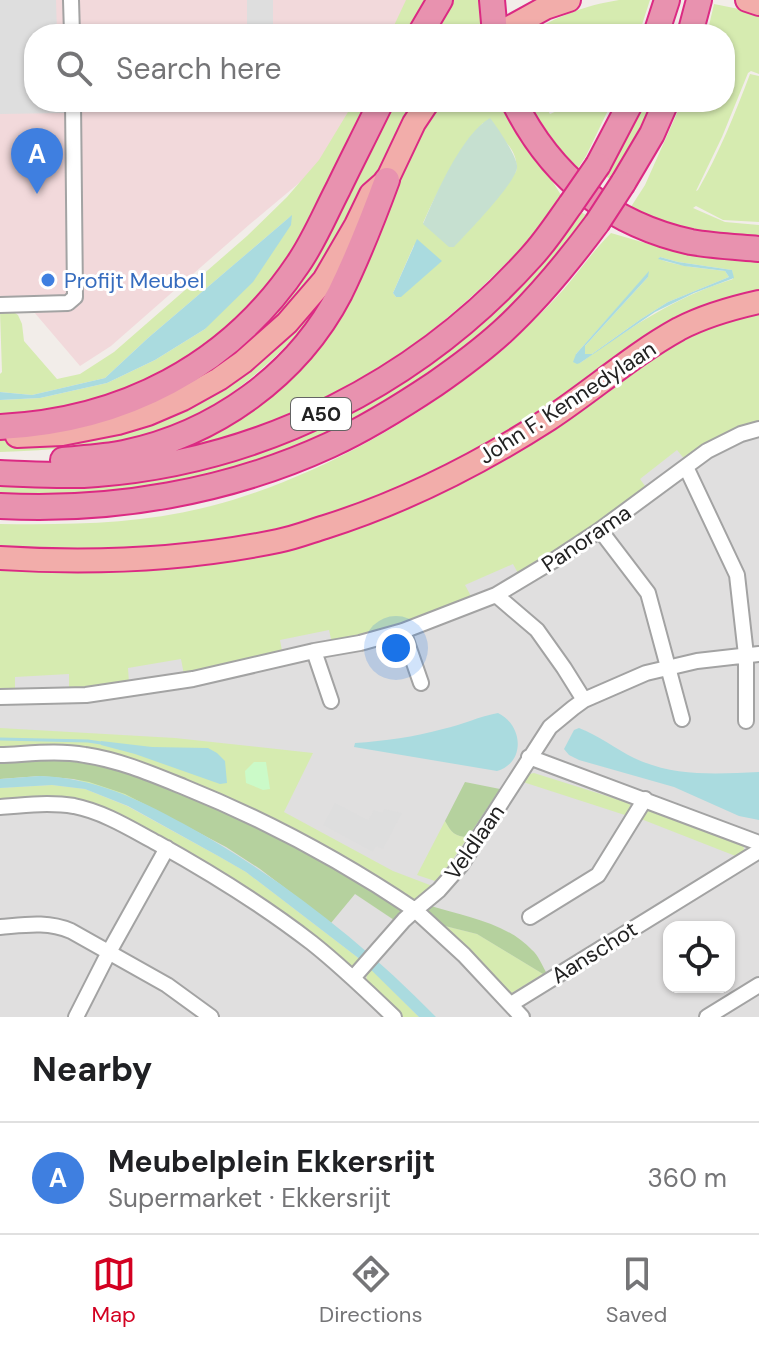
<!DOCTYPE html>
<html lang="en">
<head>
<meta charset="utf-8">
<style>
  body { margin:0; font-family:"DM Sans",sans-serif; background:#f6f6f6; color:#202124 }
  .controls { position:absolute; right:24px; bottom:24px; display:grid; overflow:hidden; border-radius:16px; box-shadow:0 2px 6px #0004 }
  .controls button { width:72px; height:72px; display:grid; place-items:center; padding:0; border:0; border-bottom:2px solid #e0e0e0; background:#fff; color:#202124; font:40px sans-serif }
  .you { position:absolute; left:396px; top:648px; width:28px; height:28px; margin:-20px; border:6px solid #fff; border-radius:50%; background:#1a73e8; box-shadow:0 0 0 12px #1a73e833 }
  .badge { display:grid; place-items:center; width:52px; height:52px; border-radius:50%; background:#d30021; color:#fff; font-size:26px; font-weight:700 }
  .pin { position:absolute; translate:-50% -66px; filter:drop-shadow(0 2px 4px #0008) }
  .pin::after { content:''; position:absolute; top:42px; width:28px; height:24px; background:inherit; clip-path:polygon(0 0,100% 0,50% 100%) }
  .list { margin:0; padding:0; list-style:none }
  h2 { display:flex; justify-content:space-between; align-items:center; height:104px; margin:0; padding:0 32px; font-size:34px }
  h2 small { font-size:26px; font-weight:400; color:#757577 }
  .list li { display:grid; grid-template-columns:52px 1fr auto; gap:24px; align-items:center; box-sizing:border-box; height:112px; padding:0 32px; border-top:2px solid #e0e0e0 }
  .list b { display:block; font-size:30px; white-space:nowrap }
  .list p { margin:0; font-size:26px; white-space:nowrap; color:#757577 }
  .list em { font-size:26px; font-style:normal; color:#757577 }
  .icon { flex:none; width:44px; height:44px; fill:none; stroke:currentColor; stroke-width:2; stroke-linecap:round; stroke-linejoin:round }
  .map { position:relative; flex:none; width:759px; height:1017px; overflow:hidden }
  .search { position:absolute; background:#fff; box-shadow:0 2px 6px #0004; left:24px; right:24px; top:24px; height:88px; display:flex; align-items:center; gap:20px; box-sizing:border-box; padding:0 28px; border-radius:32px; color:#757577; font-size:30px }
  .sheet { height:216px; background:#fff }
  nav { display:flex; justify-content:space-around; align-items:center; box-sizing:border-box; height:112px; border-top:2px solid #e0e0e0; background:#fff; font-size:22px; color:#757577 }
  nav a { display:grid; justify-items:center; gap:4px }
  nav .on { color:#d30021 }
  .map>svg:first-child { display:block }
  .residential { fill:#e0dfdf; fill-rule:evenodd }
  .commercial { fill:#f2d9db }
  .grass { fill:#d6ebb0; fill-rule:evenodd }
  .forest { fill:#b5d19e }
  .wetland { fill:#c6e0d0 }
  .park { fill:#cbfac8 }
  .parking { fill:#dedede }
  .water { fill:#aadbdf }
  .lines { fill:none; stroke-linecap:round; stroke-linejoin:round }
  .stream { stroke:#aadbdf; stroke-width:3 }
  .minor-casing { stroke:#a3a3a3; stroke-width:18 }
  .trunk-casing { stroke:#db2a83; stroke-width:26 }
  .motorway-casing { stroke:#db2a83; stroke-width:28 }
  .minor { stroke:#fff; stroke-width:14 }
  .trunk { stroke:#f2adaa; stroke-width:22 }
  .motorway { stroke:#e892af; stroke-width:24 }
  .motorway-bridge-casing { stroke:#db2a83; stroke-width:28; stroke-linecap:butt }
  .motorway-bridge { stroke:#e892af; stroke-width:24 }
  .shop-dot { fill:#3f7fe0; stroke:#fff; stroke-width:3 }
  .labels { text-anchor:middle; stroke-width:6; stroke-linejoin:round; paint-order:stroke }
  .shield { fill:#fff; stroke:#646464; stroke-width:2 }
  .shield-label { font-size:20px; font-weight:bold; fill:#222 }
  .shop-label { font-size:22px; fill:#366cbe; stroke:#fff; text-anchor:start }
  .street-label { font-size:22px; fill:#222; stroke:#fff }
</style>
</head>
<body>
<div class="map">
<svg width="759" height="1017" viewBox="0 0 759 1017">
  <rect width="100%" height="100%" fill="#f2ede9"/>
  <path class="residential" d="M759 403V1017H0V666L694 428ZM669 927H729V987H669Z"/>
  <path class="commercial" d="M0 0H412L398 34H34V102H369L354 137 250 224 111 346 80 366 28 305 0 307Z"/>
  <path class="grass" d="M406 0H437L417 34H390Z
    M444 0H484L485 30 481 34H424Z
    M619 0H650L639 34H527C559 16 582 6 619 0Z
    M714 4 759 13V74L751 71 748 73 722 137 696 191 698 190C719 153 735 114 750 74L759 76V222L723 220 696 206 693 208 725 222 759 225V243L718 240 627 213 645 185 682 102H725V34H707Z
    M354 102H378L267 301 143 391 0 423V400L40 398 107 383 155 360 205 329 291 216 148 338 105 378 32 395 0 392V374L2 372 0 312 12 311 18 315 22 324 24 341 57 379 80 374 114 352 247 236 287 197 319 160Z
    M385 102H418L406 117 352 223 285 317 217 375 115 410 271 306Z
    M444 102H506L523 135 561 195C544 227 516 254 490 279 424 343 348 397 261 427 223 441 182 448 142 456L269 391 424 127ZM483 123C499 134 520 150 516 172L423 223C440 185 457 155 483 123ZM414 245 441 261 401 296 396 297 393 293Z
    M520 102H543L550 114 559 110 563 102H612L586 156 572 177Z
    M639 102H657L617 183 605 176Z
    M581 212 589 217 584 228 494 328 403 398 271 462 129 495 0 499V484L64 485 335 417Z
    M611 233 652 245 653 242 759 254V294L468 460 342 514 215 546 0 553V524C70 525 143 524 211 506 303 482 401 430 475 371 488 361 502 352 513 341 530 324 548 307 564 289 580 270 594 250 611 233ZM660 257 678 262 732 270 733 279C672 298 632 327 580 363L576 354 648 273V277L585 346 584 354H592L641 319 668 302 729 277 725 271C703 268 680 267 659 259Z
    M329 289C319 304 309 320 297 334 260 375 206 418 152 434 103 447 51 450 0 452V440H24L151 417Z
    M759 309V424L686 461 677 450 640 479 648 490 519 575 513 564 465 585 473 600 413 624 332 643 329 630 280 640 283 656 184 675 181 659 128 668 129 683 69 689V674L15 677V693H0V568L345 527 679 337Z
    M0 728 175 738 313 753 284 812 393 871 435 887 415 902 0 752Z
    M534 773 629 803 632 808 631 817 523 782 529 774Z
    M52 785 85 789 127 806 220 857 246 872 361 960 354 966H348L237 883 184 849 110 812 0 802V788Z
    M652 810 742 842 745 852 738 857 641 819 648 811Z
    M445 821C451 832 455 837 468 837L449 865 435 881 417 875Z
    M437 924 477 934 543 974 510 994 456 937Z
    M371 969 419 1017H401L368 985C366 978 365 974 371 969Z"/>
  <path class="forest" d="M61 757 116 767 218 805 359 880 403 910 402 917 397 922 355 894 331 923 260 869 226 847 125 794 89 782 73 779 40 776 0 779V759Z
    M465 782 500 789 468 837C455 837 451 832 445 821Z
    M431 906C464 916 507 923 532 950 538 955 542 965 546 972L543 974 477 934 437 924 427 913Z"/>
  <path class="wetland" d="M490 118C496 125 519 159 517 168 514 185 468 232 454 247H449L423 224C436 194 462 134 490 118Z"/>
  <path class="park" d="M254 762H266L270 789 263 790 246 783 245 771Z"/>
  <path class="parking" d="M0 0H56L57 34H34V102H64V113L0 114Z
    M247 0H273V34H247Z
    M335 803 368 820 374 810 382 813 384 809 402 813 383 849 376 846 373 852 323 825Z"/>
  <path class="water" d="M292 215 291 225 253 282 205 329 155 360 107 383 40 398 0 400V392L32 395 105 378 148 338Z
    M417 239 442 261 401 297H396L393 293Z
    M660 257 678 262 732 270 734 278 694 293 655 312 580 363 577 364 573 362 576 354 649 271 648 277 585 346V354H592L641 319 668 302 729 277 725 271 684 266 658 259Z
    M498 713C524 726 525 763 497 771L354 747 355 743C385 741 414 737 443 729 462 725 480 716 498 713Z
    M579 728C598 735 616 749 634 758 674 777 716 774 759 772V820L739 816 674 787 579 760 569 755 564 749 574 730Z
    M101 741 152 747 208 748 217 753 225 761 227 783 220 784 135 754 101 745Z
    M40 776C95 778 136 798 184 824 277 875 362 941 436 1017H419L361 960 246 872 220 857 128 806 85 789 52 785 0 788V779Z"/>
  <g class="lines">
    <path class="stream" d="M0 739 88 741 101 743"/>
    <defs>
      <path id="minor" d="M71 0 72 34
        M0 305 68 303 75 297 73 102
        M686 467 737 575 746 655V721
        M600 530 648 593 682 719
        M496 595 537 630 564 668 584 700
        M403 631 421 683
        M314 651 331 701
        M0 697 86 695 193 679 314 651 360 643 403 631 496 595 556 559 600 530 707 451 741 434 759 429
        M0 755C28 754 58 750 85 755 119 760 152 774 184 787 266 820 342 861 415 910L439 890 461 865 550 727 573 708 584 700 646 673 697 661 759 654
        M529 757 759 843
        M0 807C23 805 50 802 74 806 104 812 131 829 157 843 211 873 263 905 312 943 341 966 367 991 394 1017
        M530 917 598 875 645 799
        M0 927C25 925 47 921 71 931L167 985 211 1017
        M353 978 404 920 415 910 464 955 522 1017
        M511 1004 759 851
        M76 1017 109 952 167 848
        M707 1017 759 985"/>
      <path id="trunk" d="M747 0 759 4
        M498 34 545 8 569 0
        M17 436 62 434 118 423 148 414 183 399 219 379 243 362 287 323 324 280 356 225 371 194 387 180 414 123 428 102
        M0 558C94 564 186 560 278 541 294 538 309 532 325 527 404 502 479 464 549 419 593 390 632 355 679 329 704 316 732 308 759 302"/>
      <path id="motorway" d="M492 0 495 34
        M420 34 440 0
        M656 34 667 0
        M690 34 699 0
        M514 102C551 176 610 224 691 242 714 246 737 247 759 249
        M598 165 631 102
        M623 183 652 134 666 102
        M0 427C122 421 229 367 298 264 314 241 325 214 338 189 352 160 367 131 381 102
        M63 460C84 458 104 457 124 453 215 434 297 376 340 293 358 256 373 218 387 180
        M0 473C32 474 65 477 97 474 263 461 419 382 531 257 546 241 558 222 571 204
        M0 506C112 512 228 492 330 445 367 428 402 406 435 384 458 368 481 351 502 332 538 299 568 262 597 223"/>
    </defs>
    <use href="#minor" class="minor-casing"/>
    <use href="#trunk" class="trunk-casing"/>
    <use href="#motorway" class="motorway-casing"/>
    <use href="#minor" class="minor"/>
    <use href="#trunk" class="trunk"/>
    <use href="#motorway" class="motorway"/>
    <defs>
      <path id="motorway-bridge" d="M571 204 598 165
        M597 223 623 183"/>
    </defs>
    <use href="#motorway-bridge" class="motorway-bridge-casing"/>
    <use href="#motorway-bridge" class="motorway-bridge"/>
  </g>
  <circle class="shop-dot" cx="48" cy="280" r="8"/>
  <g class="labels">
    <rect class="shield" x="291" y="398" width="60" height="32" rx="6"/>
    <g class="shield-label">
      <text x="321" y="421">A50</text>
    </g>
    <g class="shop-label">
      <text x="64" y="288">Profijt Meubel</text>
    </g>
    <g class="street-label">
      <text transform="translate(567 402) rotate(-33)" y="8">John F. Kennedylaan</text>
      <text transform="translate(586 538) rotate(-34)" y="8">Panorama</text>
      <text transform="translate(474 842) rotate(-55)" y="8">Veldlaan</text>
      <text transform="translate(594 952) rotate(-32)" y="8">Aanschot</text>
    </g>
  </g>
</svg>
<div class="controls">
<button><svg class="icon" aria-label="locate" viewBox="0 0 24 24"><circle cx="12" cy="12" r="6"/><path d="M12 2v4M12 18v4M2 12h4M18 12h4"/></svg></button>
</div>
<div class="you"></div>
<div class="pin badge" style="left:37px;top:194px;background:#3f7fe0">A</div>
<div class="search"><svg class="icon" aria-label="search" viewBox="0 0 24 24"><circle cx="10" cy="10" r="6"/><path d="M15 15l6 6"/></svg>Search here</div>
</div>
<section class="sheet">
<h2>Nearby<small></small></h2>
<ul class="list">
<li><span class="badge" style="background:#3f7fe0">A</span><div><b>Meubelplein Ekkersrijt</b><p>Supermarket · Ekkersrijt</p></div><em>360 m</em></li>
</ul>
</section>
<nav>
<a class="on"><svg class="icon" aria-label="map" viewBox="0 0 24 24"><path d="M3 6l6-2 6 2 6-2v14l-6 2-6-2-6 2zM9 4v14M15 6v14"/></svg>Map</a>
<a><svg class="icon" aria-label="directions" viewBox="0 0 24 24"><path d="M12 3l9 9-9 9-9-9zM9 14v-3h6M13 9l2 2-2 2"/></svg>Directions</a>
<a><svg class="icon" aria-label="saved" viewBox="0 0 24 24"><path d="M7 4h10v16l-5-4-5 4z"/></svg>Saved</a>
</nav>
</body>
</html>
